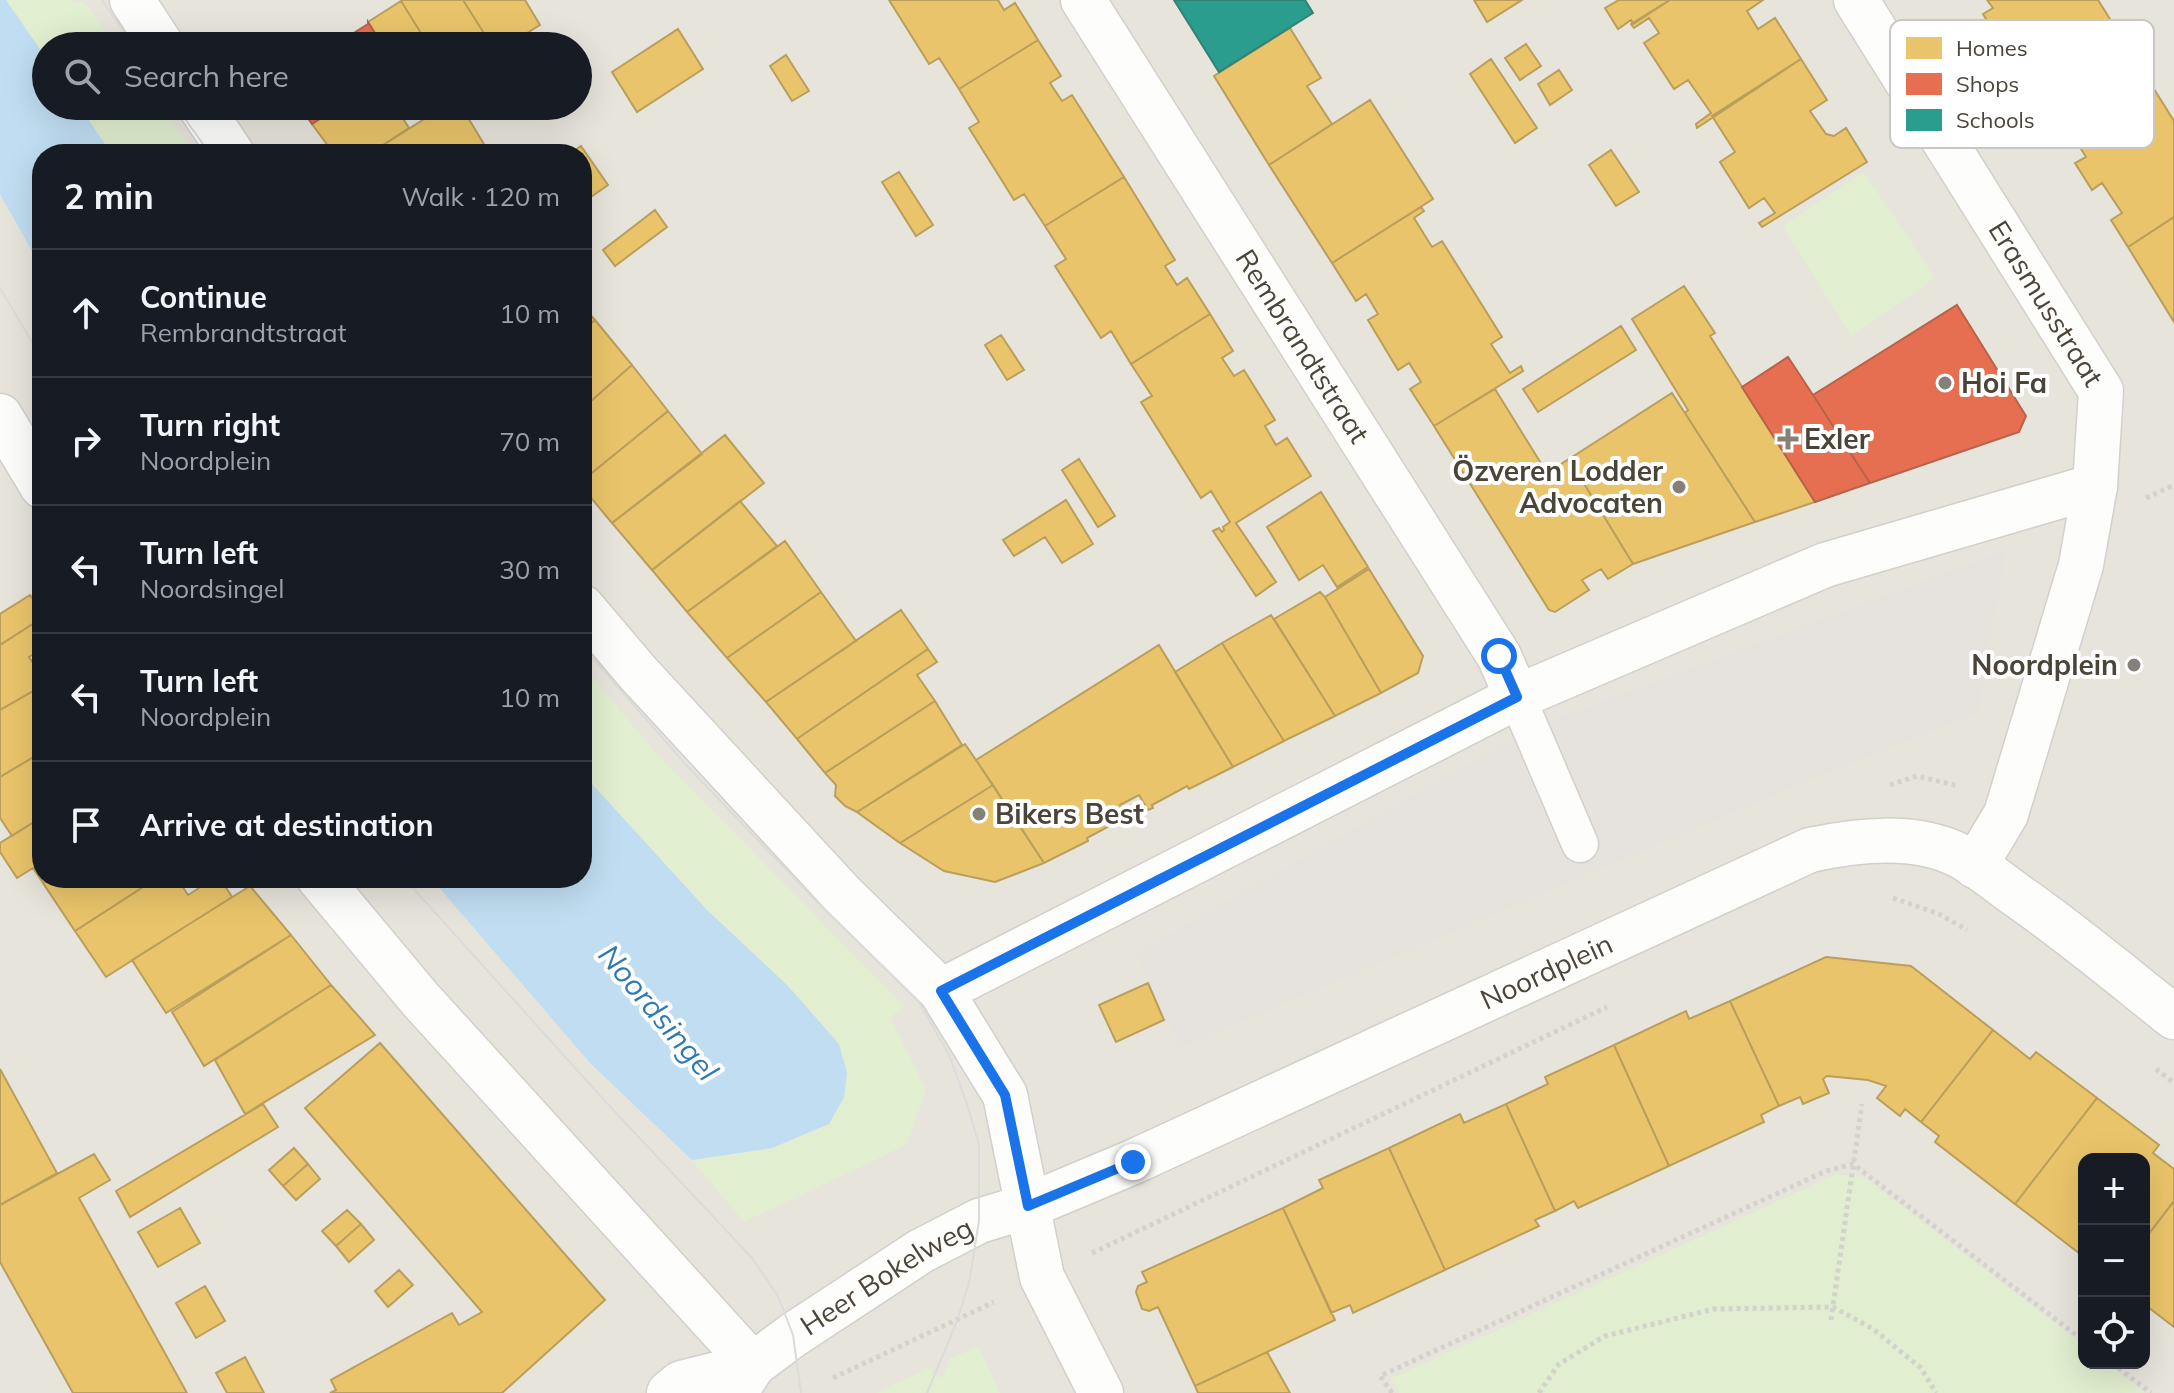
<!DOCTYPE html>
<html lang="en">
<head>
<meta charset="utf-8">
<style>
  body { margin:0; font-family:Mulish,sans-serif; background:#20242c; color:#f1f3f6 }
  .controls { position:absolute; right:24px; bottom:24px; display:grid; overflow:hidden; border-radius:16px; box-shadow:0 8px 32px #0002 }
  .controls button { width:72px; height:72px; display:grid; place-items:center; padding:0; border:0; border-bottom:2px solid #363941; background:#171b24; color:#f1f3f6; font:40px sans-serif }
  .stop { position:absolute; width:24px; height:24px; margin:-18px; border:6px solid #1a73e8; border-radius:50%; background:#fff }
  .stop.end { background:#1a73e8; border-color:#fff; box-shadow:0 2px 8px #0008 }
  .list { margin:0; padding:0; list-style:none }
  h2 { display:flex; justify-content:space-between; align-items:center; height:104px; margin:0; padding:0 32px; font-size:34px }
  h2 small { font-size:26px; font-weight:400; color:#9ea1a6 }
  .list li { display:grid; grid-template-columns:52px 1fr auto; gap:24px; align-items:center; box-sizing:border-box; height:128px; padding:0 32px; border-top:2px solid #363941 }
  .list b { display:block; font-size:30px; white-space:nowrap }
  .list p { margin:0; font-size:26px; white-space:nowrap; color:#9ea1a6 }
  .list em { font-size:26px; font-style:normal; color:#9ea1a6 }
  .icon { flex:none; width:44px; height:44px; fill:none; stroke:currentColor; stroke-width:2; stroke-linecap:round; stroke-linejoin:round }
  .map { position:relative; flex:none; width:2174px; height:1393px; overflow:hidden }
  .search { position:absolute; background:#171b24; box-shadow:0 8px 32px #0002; left:32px; top:32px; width:560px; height:88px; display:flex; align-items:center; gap:20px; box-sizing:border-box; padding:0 28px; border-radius:44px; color:#9ea1a6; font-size:30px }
  .panel { position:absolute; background:#171b24; box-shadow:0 8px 32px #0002; left:32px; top:144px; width:560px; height:744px; border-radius:32px }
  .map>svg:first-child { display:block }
  .residential { fill:#e7e4dc; fill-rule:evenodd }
  .green { fill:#e1eecf }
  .parking { fill:#e6e3df }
  .water { fill:#c0ddf1 }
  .homes { fill:#e9c46a; stroke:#ba9e5b; stroke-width:2 }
  .shops { fill:#e76f51; stroke:#b8624a; stroke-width:2 }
  .schools { fill:#2a9d8f; stroke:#348275; stroke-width:2 }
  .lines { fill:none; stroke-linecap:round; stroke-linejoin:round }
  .service-casing { stroke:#d2d0cb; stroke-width:39 }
  .minor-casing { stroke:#d2d0cb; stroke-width:47 }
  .tertiary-casing { stroke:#d2d0cb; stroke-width:47 }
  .path { stroke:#d3d2cc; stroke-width:5; stroke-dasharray:4 4; stroke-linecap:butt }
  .service { stroke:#fdfdfc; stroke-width:36 }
  .minor { stroke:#fdfdfc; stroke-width:44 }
  .tertiary { stroke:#fdfdfc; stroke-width:44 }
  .tram { stroke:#dbdbda; stroke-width:2 }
  .route { stroke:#1a73e8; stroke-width:10 }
  .poi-dot { fill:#868178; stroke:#fff; stroke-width:3 }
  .labels { text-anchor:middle; stroke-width:8; stroke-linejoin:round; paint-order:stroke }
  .street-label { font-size:28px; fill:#4b4439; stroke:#fff }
  .poi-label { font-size:28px; font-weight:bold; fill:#4b4439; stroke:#fff; text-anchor:start }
  .water-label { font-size:30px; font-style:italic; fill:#2e7ab2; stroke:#fff }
  .key { fill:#fff; stroke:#c9c7c4; stroke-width:2 }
  .key-label { font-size:22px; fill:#4b4439 }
</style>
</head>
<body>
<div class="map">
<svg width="2174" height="1393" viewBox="0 0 2174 1393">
  <rect width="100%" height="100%" fill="#f4f2ee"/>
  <path class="residential" d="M0 0H2174V1393H0ZM46 46H578V106H46ZM42 154H582V878H42ZM2084 1159H2144V1363H2084Z"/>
  <path class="green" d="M6 0H72L74 3 84 1 117 46H46V58Z
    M79 106H160L195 154H112Z
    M1864 172 1935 278 1851 336 1783 226Z
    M582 665 657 754 904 1006 890 1018 926 1090 906 1145 744 1222 692 1160 772 1148 788 986 707 910 582 773Z
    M1837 1174 1864 1177 2084 1346V1363H2106L2145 1393H1399L1390 1379Z
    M978 1346 1000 1393H876L935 1365 931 1373 943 1378 950 1359Z"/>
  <path class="parking" d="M2006 550 1978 713 1834 770 1180 1048 1136 953 1531 728Z"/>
  <path class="water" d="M0 0H6L46 58V106H79L112 154H42V269L0 194Z
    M582 773 707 910 788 986 839 1044 847 1073 844 1097 829 1124 772 1148 692 1160 590 1063 431 878H582Z"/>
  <path class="homes" d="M403 0H463L492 46H429L401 1Z
    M463 0H525L540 25 506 46H492Z
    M889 0H998L1004 10 1015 3 1038 40 959 89 939 58 929 64Z
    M1474 0H1522L1487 22Z
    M1619 0H1670L1633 24 1631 20 1618 29 1605 8Z
    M1670 0H1763L1747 11 1758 29 1775 18 1801 59 1697 128 1696 124 1711 113 1688 80 1674 89 1644 43 1659 33 1649 18 1634 28 1631 24Z
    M1987 0H2098L2174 121V217L2128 247 2111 220 2122 213 2102 183 2092 190 2075 163 2086 157 2045 92 2035 99 1983 14 1993 8Z
    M401 1 429 46H383L368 22Z
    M1290 28 1321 78 1307 86 1332 124 1269 165 1214 76Z
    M678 29 703 69 637 112 612 72Z
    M1038 40 1061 76 1050 83 1062 101 1072 95 1124 177 1045 226 1024 194 1014 200 969 128 979 122 959 89Z
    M1526 44 1541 66 1520 80 1505 58Z
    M786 55 809 91 792 101 770 66Z
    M1491 59 1537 128 1515 143 1470 74Z
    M1801 59 1827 100 1810 111 1826 134 1834 136 1846 128 1867 162 1762 227 1759 223 1775 213 1764 198 1749 208 1720 162 1735 152 1712 116Z
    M1559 70 1572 90 1550 105 1538 84Z
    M1370 100 1433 199 1332 263 1269 165Z
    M340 106H395L409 128 369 154H334L312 124Z
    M445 106H461L488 151 483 154H369Z
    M581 146 608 185 582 203V154H570Z
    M1611 150 1639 192 1616 206 1589 165Z
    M899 172 933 225 916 236 882 182Z
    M1124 177 1175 260 1165 266 1177 285 1187 278 1210 314 1131 364 1111 331 1101 338 1055 266 1066 259 1045 226Z
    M1421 207 1424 211 1414 218 1432 247 1442 241 1502 337 1491 344 1510 373 1521 366 1523 371 1434 426 1410 389 1421 382 1409 363 1398 370 1368 320 1378 314 1366 294 1356 301 1332 263Z
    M655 210 667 227 615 266 603 250Z
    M2174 217V322L2128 247Z
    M1684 286 1715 333 1710 336 1815 502 1755 522 1685 413 1688 410 1632 319Z
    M582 305 595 320 582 331Z
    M1210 314 1233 351 1222 358 1234 376 1244 370 1275 420 1265 426 1276 445 1287 438 1311 476 1236 523 1276 582 1256 596 1213 531 1219 528 1222 532 1224 530 1223 527 1230 522 1211 491 1201 498 1141 402 1152 396 1131 364Z
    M595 320 632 365 582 409V331Z
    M1621 326 1636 350 1538 412 1523 389Z
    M1001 335 1024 370 1007 380 985 345Z
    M632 365 668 411 582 481V409Z
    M1495 389 1547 473 1569 459 1633 564 1608 579 1601 569 1582 580 1589 590 1555 612 1549 610 1434 426Z
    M1672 393 1755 522 1633 564 1569 459Z
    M668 411 702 454 612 523 582 487V481Z
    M725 435 764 483 652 570 612 523Z
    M1079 459 1115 516 1098 527 1062 470Z
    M1321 492 1368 567 1337 587 1323 565 1299 580 1267 527Z
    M1066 500 1093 544 1062 563 1045 537 1014 556 1003 540Z
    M740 501 777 546 687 612 652 570Z
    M785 541 821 592 727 658 687 612Z
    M1369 569 1423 656 1418 673 1381 693 1325 597Z
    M821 592 856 641 766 702 727 658Z
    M1320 592 1325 597 1381 693 1335 716 1274 619Z
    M30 595 42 612V618L0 645V614Z
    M901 610 928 649 797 739 766 702Z
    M1271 615 1335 716 1284 741 1222 643Z
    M42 618V649L29 657 42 676V686L0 710V645Z
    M1222 643 1284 741 1233 767 1175 672Z
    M1159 645 1233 767 1189 789 1187 786 1152 805 1153 808 1148 810 1139 795 1120 805 1129 820 1124 822 1122 819 1087 838 1088 841 1044 863 976 760Z
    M928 649 937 662 917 675 935 701 825 773 797 739Z
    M42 686V752L0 777V710Z
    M935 701 962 745 857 812 845 806 835 796 836 785 825 773Z
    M965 744 993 785 900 843 857 812Z
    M42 752V817L12 836 0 818V777Z
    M993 785 1044 863 995 882 944 871 900 843Z
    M42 817V878H51L43 883 33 868 17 878 0 852V843Z
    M51 878H157L75 931 43 883Z
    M157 878H177L188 895 215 878H220L232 897 106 977 75 931Z
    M250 886 291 935 166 1013 132 960Z
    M291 935 331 985 204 1066 172 1012Z
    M1826 957 1911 966 1993 1030 1921 1122 1905 1109 1900 1116 1877 1098 1886 1086 1868 1080 1827 1076 1823 1079 1829 1093 1803 1104 1800 1097 1779 1106 1730 1001Z
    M1148 983 1164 1020 1116 1042 1099 1005Z
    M331 985 375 1035 245 1114 215 1060Z
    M1730 1001 1779 1106 1761 1115 1764 1122 1669 1166 1614 1045 1686 1011 1689 1019Z
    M1993 1030 2030 1059 2036 1052 2097 1098 2015 1204 1935 1142 1939 1136 1921 1122Z
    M380 1043 605 1300 502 1393H330L336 1390 331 1380 452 1313 459 1325 482 1312 305 1108Z
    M1614 1045 1669 1166 1578 1208 1574 1201 1555 1211 1506 1104 1548 1084 1545 1077Z
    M0 1069 57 1173 0 1205Z
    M2097 1098 2159 1145 2153 1153 2174 1169V1201L2144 1240V1159H2084V1257L2015 1204Z
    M263 1104 278 1127 130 1217 116 1191Z
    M1506 1104 1555 1211 1535 1220 1539 1226 1445 1270 1389 1148 1460 1114 1464 1123Z
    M294 1148 308 1164 283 1186 269 1170Z
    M1389 1148 1445 1270 1353 1313 1350 1305 1331 1313 1283 1208 1323 1188 1319 1180Z
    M94 1154 110 1180 79 1198 187 1393H73L0 1262V1205Z
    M308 1164 320 1179 296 1200 283 1186Z
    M2174 1201V1327L2144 1304V1240Z
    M180 1208 200 1243 158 1267 138 1232Z
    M1283 1208 1335 1320 1195 1386 1158 1307 1149 1311 1142 1309 1136 1292 1138 1286 1147 1282 1142 1272Z
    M347 1210 361 1224 336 1246 322 1231Z
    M361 1224 374 1240 349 1262 336 1246Z
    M399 1270 413 1285 388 1307 375 1291Z
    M205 1286 225 1321 196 1338 176 1303Z
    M1267 1352 1290 1393H1198L1195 1386Z
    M245 1357 264 1393H227L216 1373Z"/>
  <path class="shops" d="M368 22 383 46H333L368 24Z
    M299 106H340L312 124Z
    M1957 305 2026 416 2019 432 1870 483 1813 395Z
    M1788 357 1813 395 1870 483 1815 502 1742 387Z"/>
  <path class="schools" d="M1174 0H1305L1313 13 1219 72Z"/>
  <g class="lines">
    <defs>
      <path id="service" d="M1517 697 1580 844"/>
      <g id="minor">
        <path d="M132 0 162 46"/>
        <path id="s1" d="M1083 0 1499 656 1517 697"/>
        <path id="s2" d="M1856 0 2101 391 2095 486 2081 565 2006 814 1975 866"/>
        <path d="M200 106 232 154"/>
        <path d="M0 416 42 486"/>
        <path d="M582 607 638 673 842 894 941 991 1005 1095 1042 1277 1101 1393"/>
        <path d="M319 878 420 999 753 1365"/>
        <path d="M941 991 1517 697 1825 565 2095 486"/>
      </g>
      <g id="tertiary">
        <path d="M669 1393 681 1383 753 1365"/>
        <path id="s3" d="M735 1393 753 1365 793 1335 921 1251 979 1221 1028 1206 1133 1162 1810 850C1857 840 1915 833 1960 856 1979 866 1997 881 2015 894 2070 932 2121 975 2174 1017"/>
      </g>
    </defs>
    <use href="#service" class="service-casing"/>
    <use href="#minor" class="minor-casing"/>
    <use href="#tertiary" class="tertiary-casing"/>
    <path class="path" d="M2146 498 2174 485
      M1890 785 1917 776 1958 786
      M1893 898 1939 914 1967 930
      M2156 1069 2174 1083
      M1092 1253 1607 1007
      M1831 1320 1862 1104
      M2112 1363 2151 1393
      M833 1378 994 1302
      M1392 1393 1380 1376 1826 1171 1853 1164 2084 1341
      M1539 1393 1559 1364 1605 1336 1714 1309 1833 1307 1873 1329 1921 1368 1936 1393"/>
    <use href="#service" class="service"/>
    <use href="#minor" class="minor"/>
    <use href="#tertiary" class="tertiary"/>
    <path class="tram" d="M102 0 133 46
      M176 106 210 154
      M0 288 42 359
      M582 646 687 766 817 902 919 1002 949 1055 967 1104 979 1145V1221L969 1283 957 1321 927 1393
      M404 878 604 1100 752 1258 778 1296 793 1335 801 1393"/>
  </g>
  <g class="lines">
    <path class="route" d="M1133 1162 1028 1206 1005 1095 941 991 1517 697 1499 656"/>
  </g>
  <g class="poi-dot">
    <circle cx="1945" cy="383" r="8"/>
    <path d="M1784 427h8v8h8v8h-8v8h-8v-8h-8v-8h8z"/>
    <circle cx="1679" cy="487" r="8"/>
    <circle cx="2134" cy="665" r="8"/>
    <circle cx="979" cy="814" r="8"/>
  </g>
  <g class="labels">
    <g class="street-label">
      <text dy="10" stroke="none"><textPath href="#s2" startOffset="358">Erasmusstraat</textPath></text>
      <text dy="10" stroke="none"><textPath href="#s1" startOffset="410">Rembrandtstraat</textPath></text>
      <text dy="10" stroke="none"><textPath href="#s3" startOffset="922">Noordplein</textPath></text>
      <text dy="10" stroke="none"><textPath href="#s3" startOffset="194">Heer Bokelweg</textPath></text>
    </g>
    <g class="poi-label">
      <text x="1961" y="393">Hoi Fa</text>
      <text x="1804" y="449">Exler</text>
      <text x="1663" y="481" text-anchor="end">Özveren Lodder<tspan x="1663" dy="32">Advocaten</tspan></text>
      <text x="2118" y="675" text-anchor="end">Noordplein</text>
      <text x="995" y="824">Bikers Best</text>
    </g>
    <g class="water-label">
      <text transform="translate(658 1013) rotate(50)" y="10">Noordsingel</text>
    </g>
  </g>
  <rect x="1890" y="20" width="264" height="128" rx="12" class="key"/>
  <rect x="1906" y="37" width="36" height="22" fill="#e9c46a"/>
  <rect x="1906" y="73" width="36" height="22" fill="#e76f51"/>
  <rect x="1906" y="109" width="36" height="22" fill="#2a9d8f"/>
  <g class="key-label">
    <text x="1956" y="56">Homes</text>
    <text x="1956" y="92">Shops</text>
    <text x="1956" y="128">Schools</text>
  </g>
</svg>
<div class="controls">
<button>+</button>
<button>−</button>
<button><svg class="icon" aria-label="locate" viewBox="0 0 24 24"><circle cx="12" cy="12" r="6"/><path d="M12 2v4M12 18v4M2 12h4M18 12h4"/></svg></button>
</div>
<div class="stop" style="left:1499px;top:656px"></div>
<div class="stop end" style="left:1133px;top:1162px"></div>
<div class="search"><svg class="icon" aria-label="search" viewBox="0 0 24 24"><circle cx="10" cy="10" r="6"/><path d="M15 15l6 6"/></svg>Search here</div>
<section class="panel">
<h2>2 min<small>Walk · 120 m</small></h2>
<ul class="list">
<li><svg class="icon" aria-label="ahead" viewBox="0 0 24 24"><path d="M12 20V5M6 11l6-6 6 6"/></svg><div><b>Continue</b><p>Rembrandtstraat</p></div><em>10 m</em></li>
<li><svg class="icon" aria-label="right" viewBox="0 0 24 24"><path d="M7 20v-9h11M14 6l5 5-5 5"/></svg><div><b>Turn right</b><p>Noordplein</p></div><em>70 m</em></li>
<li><svg class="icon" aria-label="left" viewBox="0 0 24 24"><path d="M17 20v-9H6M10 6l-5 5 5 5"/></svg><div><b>Turn left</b><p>Noordsingel</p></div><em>30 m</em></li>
<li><svg class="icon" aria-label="left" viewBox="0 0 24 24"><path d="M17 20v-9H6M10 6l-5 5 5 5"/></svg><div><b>Turn left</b><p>Noordplein</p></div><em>10 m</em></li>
<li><svg class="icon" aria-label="arrive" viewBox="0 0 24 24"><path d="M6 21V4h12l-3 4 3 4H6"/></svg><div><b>Arrive at destination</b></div></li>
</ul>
</section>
</div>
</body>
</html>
